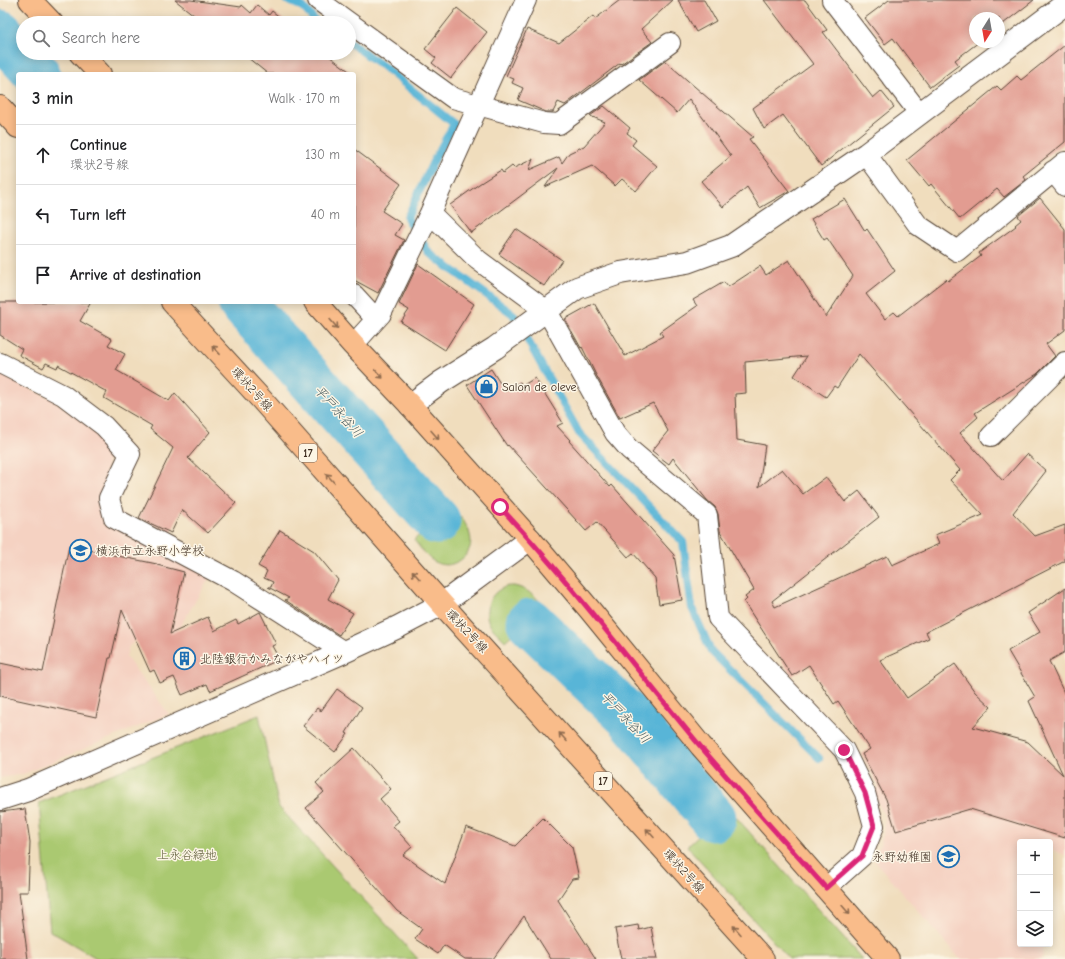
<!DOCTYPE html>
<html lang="en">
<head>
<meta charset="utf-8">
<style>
  body { margin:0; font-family:"Comic Neue","Klee One",sans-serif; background:#f6f6f6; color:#202124 }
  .controls { position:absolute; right:12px; bottom:12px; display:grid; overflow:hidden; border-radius:4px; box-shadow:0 2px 10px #0003 }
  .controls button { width:36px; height:36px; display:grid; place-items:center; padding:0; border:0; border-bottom:1px solid #e0e0e0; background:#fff; color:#202124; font:20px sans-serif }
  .compass { position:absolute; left:969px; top:12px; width:36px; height:36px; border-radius:50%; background:#fff; box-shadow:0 2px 10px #0003; rotate:191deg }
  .stop { position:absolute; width:12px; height:12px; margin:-9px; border:3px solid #db2777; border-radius:50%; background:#fff }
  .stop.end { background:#db2777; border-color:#fff; box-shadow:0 1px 4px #0008 }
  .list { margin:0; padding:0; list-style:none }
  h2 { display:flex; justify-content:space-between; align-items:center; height:52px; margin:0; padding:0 16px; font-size:17px }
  h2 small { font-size:13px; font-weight:400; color:#757577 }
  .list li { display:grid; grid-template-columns:26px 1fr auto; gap:12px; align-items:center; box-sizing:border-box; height:60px; padding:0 16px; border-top:1px solid #e0e0e0 }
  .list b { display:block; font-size:15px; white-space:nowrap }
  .list p { margin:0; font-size:13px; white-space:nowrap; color:#757577 }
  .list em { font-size:13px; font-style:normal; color:#757577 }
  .icon { flex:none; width:22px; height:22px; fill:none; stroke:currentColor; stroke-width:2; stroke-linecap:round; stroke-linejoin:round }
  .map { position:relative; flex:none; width:1065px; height:959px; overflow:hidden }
  .search { position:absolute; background:#fff; box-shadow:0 2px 10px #0003; left:16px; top:16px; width:340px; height:44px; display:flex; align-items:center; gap:10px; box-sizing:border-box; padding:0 14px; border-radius:22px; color:#757577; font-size:15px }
  .panel { position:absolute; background:#fff; box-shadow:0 2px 10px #0003; left:16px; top:72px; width:340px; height:232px; border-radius:4px }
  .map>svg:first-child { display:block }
  .built { fill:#f5d2c2 }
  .green { fill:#aac971; stroke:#727a48 }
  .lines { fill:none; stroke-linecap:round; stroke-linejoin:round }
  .stream { stroke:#59b5d7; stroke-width:8 }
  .river { stroke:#59b5d7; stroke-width:47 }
  .building { fill:#e29c91; fill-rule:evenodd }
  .minor-casing { stroke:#564536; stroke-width:22 }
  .tertiary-casing { stroke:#564536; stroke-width:24 }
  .primary-casing { stroke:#564536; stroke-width:24 }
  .minor { stroke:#fff; stroke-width:20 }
  .tertiary { stroke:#fff; stroke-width:22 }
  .primary { stroke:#f9bc8a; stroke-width:22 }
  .oneway { stroke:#906c4f }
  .route { stroke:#db2777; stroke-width:5 }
  .labels { text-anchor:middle; stroke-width:3; stroke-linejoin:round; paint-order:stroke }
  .shield { fill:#fcf5e5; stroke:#75675a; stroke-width:1 }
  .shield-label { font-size:11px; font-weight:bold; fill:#3b2a1e }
  .poi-label { font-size:12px; fill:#3b2a1e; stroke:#fcf5e5; text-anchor:start }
  .street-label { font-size:12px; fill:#3b2a1e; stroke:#fcf5e5 }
  .park-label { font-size:12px; fill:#5c5a37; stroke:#fcf5e5 }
  .water-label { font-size:13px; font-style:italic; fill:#465b5f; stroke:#fcf5e5 }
</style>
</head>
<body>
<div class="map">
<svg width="1065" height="959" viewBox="0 0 1065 959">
  <rect width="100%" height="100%" fill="#fcf5e5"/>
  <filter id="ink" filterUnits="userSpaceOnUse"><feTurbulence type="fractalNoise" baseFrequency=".025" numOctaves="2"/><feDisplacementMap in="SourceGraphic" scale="8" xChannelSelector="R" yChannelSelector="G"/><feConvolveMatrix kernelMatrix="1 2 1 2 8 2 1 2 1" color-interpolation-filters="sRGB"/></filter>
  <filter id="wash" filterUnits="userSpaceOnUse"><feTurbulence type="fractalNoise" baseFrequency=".012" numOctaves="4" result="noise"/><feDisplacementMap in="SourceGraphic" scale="16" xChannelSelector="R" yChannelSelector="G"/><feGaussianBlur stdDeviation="0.9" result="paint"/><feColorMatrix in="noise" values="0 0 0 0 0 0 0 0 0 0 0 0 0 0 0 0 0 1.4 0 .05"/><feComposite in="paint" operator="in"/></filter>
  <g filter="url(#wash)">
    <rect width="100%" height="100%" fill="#f0ddbd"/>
    <path class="built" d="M0 374 56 401 100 431 108 442 109 455 102 501 210 577 176 633 143 638 135 641 129 646 126 657 169 714 23 774 0 778Z
      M932 770 1065 780V855L1050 849V842H1020V944H1042L1043 955 1041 959H960L874 860 883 836 885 817 872 790Z"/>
    <path class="green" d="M452 506C458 515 468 524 470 535 476 555 451 573 433 561 425 556 420 547 414 540Z
      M514 586C528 589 535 596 544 606L505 641C501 636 494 631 490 625 482 611 490 592 505 587 508 586 511 586 514 586Z
      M259 715 279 807 418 959H98L50 931 39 803Z
      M728 808 862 959H789L687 846Z"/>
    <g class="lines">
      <path class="stream" d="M287 0 303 7 317 23
        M349 42 384 67 454 124 433 162 407 218 429 253 513 314 579 433 683 542 692 608 711 651 819 758"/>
      <path class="river" d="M0 33 37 74
        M241 302 437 521
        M530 622 629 717 713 818"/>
    </g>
    <g id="blocks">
      <path class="building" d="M175 0H191L241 7 242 5 251 13 257 5 269 15 272 11 287 23H204Z
        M620 0H673L641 29 652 42 621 64 620 63 565 105 558 102 553 112H546L518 100 523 88 512 83 514 79 506 76 527 29 559 43 593 16 595 19Z
        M678 0H704L716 21 696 32Z
        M764 0H805L827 30 823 32 873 98 881 91 894 107 821 166 783 115 764 129 753 108 813 64Z
        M889 0H1034L999 27V18H975V42H979L955 60 959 65 930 87 893 38 885 44 865 18Z
        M457 8 487 32 451 78 432 63 436 58 425 49Z
        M1065 45V142L1023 176 1026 180 1004 197 997 189 960 219 931 184 929 186 907 160 997 86 1001 90 1017 76 1021 80Z
        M242 53H325L353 74H268Z
        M665 61 753 137 749 139 789 191 760 208 747 187 723 207 701 181 731 156 689 99 677 113 639 80Z
        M604 106 630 128 627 133 636 140 632 145 657 166 636 191 622 179 615 186 592 166 545 187 558 168 471 233 450 205 479 184 501 170 503 173 512 166 514 168 533 159 529 170 559 157 562 163 569 153 584 146 605 122 590 116Z
        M354 149 401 184 382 211 402 224 395 235 404 240 378 293 354 280Z
        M1040 198 1065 229V330L1046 344 1055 356 1037 374 975 413 978 417 960 433 1003 481 1027 454 1046 471 1013 513 1035 536 1065 525V561L926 632 929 638 880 660 907 698 955 664 975 692 991 707 973 727 1028 742 1063 775 1029 701 1035 697 1008 651 1040 632 1028 613 1065 588V652L1049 661 1065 695V838L970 809 896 831 886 799 862 754 870 749 838 701 834 704 809 665 792 676 744 602 747 599 745 597 754 590 720 531 718 514 715 507 707 500 673 458 669 464 652 451 668 431 653 403 620 418 595 373 582 347 581 348 565 319 594 303 625 356 663 336 660 332 697 306 693 300 724 282 728 287 760 266 766 275 789 260 826 317 853 276 827 238 824 240 811 219 845 199 865 231 867 229 895 271 866 294 885 319 894 312 898 316 946 279 948 281 981 256 979 253 1016 226 1015 225 1021 220 1018 216ZM859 354 960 470 950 480 983 515 935 535 939 544 892 565 887 556 775 607 772 601 879 517 859 491 845 502 826 477 803 494 782 469 759 487 765 445 737 440 735 394 746 393 745 362 807 356 794 376 826 397 834 386 837 388Z
        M516 229 562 260 544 286 499 254Z
        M418 264 474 304 445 350 401 322 409 310 399 304Z
        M0 302H91L80 321 112 339 108 345 125 354 116 370 169 401 175 393 210 432 188 458 236 503 208 533 182 510 171 533 139 518 173 448 150 429 152 426 104 398 107 392 58 365 57 368 46 363 43 368 19 355 22 349 0 335Z
        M491 369 505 391 520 382 522 386 535 378 563 423 557 426 570 440 569 441 610 487 612 485 674 555 682 600 659 604 655 578 633 553 628 557 597 522 586 531 508 445 507 446 467 385Z
        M280 530 314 551 338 580 328 599 353 613 339 635 285 600 289 598 268 587H271L273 582 264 578 267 571 258 566Z
        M69 546 157 564V565L184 572 170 634 208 617 214 631 236 620 238 624 260 612 276 644 272 646 277 655 274 657 276 661 210 691 207 684 182 695 174 677 160 683 154 670 150 672 122 610 111 658H109L96 717 0 696V663L43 672Z
        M337 689 362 707 346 733 348 734 335 752 303 726 317 708 321 711Z
        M354 748 391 789 380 799 399 821 393 826 412 847 403 855 445 884 466 827 515 846 543 818 572 847 579 878 572 879 558 900 596 959H551L524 916 493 959H465L444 945 438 954 415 939 422 929 397 911 306 808 324 792 316 783Z
        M25 809 30 842 28 892H19L28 959H0V812Z
        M638 925 639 930 651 927 657 959H621L615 929Z"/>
    </g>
  </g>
  <g filter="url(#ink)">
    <use href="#blocks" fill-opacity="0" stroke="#564536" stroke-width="1"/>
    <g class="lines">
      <defs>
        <path id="minor" d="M318 0 453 98 544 123 559 124 670 43
          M832 0 920 114
          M866 154 918 225 957 251 1065 162
          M1053 171 1065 186
          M430 213 478 260 547 311 615 433 629 449 707 515 718 618 844 750 865 793 874 826 862 856 826 888
          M354 295 376 319
          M353 345 381 314 430 213 526 0
          M0 363 63 395 104 426 130 454 109 498 114 518 233 581 344 652
          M991 436 1065 362"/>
        <path id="tertiary" d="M410 405 441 382 495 348 577 288 620 273 687 262 731 246 866 154 1065 4
          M0 799 28 790 344 652 398 627 442 604 530 539"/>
        <path id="primary" d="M30 0 52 23
          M80 53 100 74
          M0 107 18 127
          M172 302 261 399 442 604 763 959
          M315 302 353 345 410 405 530 539 590 610 701 746 888 959"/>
      </defs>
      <use href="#minor" class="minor-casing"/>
      <use href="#tertiary" class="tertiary-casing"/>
      <use href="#primary" class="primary-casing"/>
      <use href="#minor" class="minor"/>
      <use href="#tertiary" class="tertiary"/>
      <use href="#primary" class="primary"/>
    </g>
    <defs><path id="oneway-shaft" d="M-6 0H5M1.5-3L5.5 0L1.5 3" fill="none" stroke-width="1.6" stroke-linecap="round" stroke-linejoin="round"/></defs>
    <g class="oneway">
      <use href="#oneway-shaft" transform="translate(334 324) rotate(49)"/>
      <use href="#oneway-shaft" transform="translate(216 350) rotate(-133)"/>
      <use href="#oneway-shaft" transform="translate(379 374) rotate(47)"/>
      <use href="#oneway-shaft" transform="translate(435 435) rotate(49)"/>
      <use href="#oneway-shaft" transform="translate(330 478) rotate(-132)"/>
      <use href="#oneway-shaft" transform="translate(416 575) rotate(-131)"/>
      <use href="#oneway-shaft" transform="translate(563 737) rotate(-132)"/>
      <use href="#oneway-shaft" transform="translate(650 833) rotate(-132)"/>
      <use href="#oneway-shaft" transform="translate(846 910) rotate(49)"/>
      <use href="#oneway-shaft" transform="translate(737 930) rotate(-132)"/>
    </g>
  </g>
  <g class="lines" filter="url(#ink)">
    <path class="route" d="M500 507C572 584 634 667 701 747 742 795 784 841 826 888L862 856 874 826 865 793 844 750"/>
  </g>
  <defs>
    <symbol id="shop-ring" viewBox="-11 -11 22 22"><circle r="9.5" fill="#fcf5e5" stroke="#1f6fb2" stroke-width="1.5"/><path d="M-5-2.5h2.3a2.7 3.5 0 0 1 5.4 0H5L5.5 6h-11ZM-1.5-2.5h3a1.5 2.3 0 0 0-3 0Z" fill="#1f6fb2"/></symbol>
    <symbol id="school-ring" viewBox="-11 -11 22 22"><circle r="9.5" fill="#fcf5e5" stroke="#1f6fb2" stroke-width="1.5"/><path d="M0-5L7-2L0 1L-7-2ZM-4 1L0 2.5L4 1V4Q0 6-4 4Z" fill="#1f6fb2"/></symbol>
    <symbol id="building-ring" viewBox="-11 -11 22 22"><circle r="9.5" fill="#fcf5e5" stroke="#1f6fb2" stroke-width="1.5"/><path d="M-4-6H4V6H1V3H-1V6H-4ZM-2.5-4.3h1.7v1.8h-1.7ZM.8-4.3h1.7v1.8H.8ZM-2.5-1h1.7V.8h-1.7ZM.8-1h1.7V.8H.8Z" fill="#1f6fb2"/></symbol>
  </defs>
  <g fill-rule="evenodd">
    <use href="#shop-ring" x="474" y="374" width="25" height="25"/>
    <use href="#school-ring" x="68" y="538" width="25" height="25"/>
    <use href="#building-ring" x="172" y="646" width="25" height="25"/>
    <use href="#school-ring" x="936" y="844" width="25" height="25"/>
  </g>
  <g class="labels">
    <g class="shield">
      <rect x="299" y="444" width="18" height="18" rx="3"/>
      <rect x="594" y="772" width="18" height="18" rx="3"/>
    </g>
    <g class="shield-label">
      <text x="308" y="457">17</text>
      <text x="603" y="785">17</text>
    </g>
    <g class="poi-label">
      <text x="502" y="391">Salon de oleve</text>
      <text x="96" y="555">横浜市立永野小学校</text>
      <text x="200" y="663">北陸銀行かみながやハイツ</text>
      <text x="932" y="861" text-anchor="end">永野幼稚園</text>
    </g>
    <g class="street-label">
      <text transform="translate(252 389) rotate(48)" y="4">環状2号線</text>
      <text transform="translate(467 631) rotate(47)" y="4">環状2号線</text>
      <text transform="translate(684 871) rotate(48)" y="4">環状2号線</text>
    </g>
    <g class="park-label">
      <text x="187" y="859">上永谷緑地</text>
    </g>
    <g class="water-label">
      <text transform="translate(339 411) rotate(48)" y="5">平戸永谷川</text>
      <text transform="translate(626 717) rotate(47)" y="5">平戸永谷川</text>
    </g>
  </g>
</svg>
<div class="controls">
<button>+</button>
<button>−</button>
<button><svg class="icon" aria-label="layers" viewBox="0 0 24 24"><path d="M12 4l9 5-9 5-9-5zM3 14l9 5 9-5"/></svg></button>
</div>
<svg class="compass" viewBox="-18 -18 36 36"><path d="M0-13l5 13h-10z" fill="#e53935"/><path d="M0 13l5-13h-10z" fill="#757577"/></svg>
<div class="stop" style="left:500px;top:507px"></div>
<div class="stop end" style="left:844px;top:750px"></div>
<div class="search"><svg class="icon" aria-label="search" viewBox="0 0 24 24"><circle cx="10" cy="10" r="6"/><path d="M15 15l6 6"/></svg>Search here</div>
<section class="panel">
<h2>3 min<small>Walk · 170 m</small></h2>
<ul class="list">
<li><svg class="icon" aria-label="ahead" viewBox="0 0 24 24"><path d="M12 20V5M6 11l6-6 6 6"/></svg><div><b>Continue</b><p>環状2号線</p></div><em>130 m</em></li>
<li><svg class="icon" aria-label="left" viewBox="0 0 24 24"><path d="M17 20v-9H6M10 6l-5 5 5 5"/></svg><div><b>Turn left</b></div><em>40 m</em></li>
<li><svg class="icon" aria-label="arrive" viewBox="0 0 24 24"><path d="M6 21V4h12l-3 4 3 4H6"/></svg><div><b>Arrive at destination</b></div></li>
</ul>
</section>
</div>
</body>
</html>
